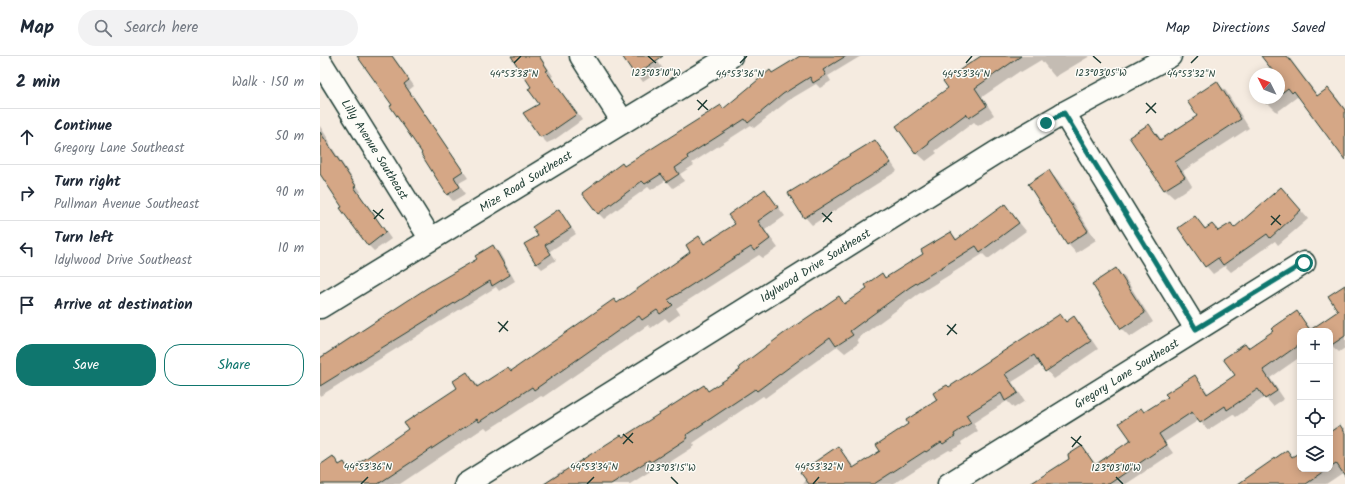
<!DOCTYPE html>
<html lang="en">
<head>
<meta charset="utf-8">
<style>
  body { margin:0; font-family:Kalam,sans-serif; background:#f2f2f3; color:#1f2937 }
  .controls { position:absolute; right:12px; bottom:12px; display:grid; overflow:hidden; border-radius:8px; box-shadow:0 2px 10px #0003 }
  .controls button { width:36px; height:36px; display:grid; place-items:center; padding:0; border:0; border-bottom:1px solid #e0e1e3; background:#fff; color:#1f2937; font:20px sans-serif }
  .compass { position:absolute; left:929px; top:12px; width:36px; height:36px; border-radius:50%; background:#fff; box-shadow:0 2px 10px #0003; rotate:312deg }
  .stop { position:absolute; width:12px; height:12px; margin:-9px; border:3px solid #0f766e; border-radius:50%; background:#fff }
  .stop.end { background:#0f766e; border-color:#fff; box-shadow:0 1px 4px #0008 }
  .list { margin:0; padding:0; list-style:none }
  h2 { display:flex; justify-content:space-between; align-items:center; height:52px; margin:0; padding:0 16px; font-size:17px }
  h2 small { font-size:13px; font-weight:400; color:#747a83 }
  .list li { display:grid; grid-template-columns:26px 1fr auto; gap:12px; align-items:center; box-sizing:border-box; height:56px; padding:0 16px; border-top:1px solid #e0e1e3 }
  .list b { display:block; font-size:15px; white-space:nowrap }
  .list p { margin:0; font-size:13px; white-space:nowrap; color:#747a83 }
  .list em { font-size:13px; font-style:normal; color:#747a83 }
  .actions { display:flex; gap:8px; padding:12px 16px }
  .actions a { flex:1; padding:9px 0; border:1px solid #0f766e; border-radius:16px; text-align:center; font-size:14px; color:#0f766e }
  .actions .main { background:#0f766e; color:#fff }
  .icon { flex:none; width:22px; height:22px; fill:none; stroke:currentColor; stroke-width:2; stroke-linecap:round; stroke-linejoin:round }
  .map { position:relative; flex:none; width:1025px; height:428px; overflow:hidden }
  header { display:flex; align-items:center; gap:24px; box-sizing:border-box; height:56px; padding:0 20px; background:#fff; border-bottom:1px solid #e0e1e3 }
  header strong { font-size:19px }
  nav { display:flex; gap:22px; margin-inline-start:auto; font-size:14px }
  .search { width:280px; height:36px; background:#f2f2f3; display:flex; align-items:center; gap:10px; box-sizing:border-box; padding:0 14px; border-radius:22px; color:#747a83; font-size:15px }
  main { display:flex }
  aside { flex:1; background:#fff }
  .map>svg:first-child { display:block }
  .shadow { fill:#0003 }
  .building { fill:#d5a786; stroke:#1f3d34 }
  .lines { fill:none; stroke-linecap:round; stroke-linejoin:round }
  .minor-casing { stroke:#1f3d34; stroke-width:25 }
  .minor { stroke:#fdfcf7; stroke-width:22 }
  .route { stroke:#0f766e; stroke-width:5 }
  .ticks { fill:none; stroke:#1f3d34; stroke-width:1.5 }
  .labels { text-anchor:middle; stroke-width:3; stroke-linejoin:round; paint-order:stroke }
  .street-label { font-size:12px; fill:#1f3d34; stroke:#fdfcf7 }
  .ticks-label { font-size:10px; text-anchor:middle; fill:#1f3d34; stroke:#fdfcf7; stroke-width:3; stroke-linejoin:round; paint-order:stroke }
</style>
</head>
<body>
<header>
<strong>Map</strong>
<div class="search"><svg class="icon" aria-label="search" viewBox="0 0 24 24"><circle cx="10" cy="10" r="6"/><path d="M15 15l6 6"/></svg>Search here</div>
<nav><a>Map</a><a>Directions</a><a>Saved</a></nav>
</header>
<main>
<aside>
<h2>2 min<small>Walk · 150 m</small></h2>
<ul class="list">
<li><svg class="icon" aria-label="ahead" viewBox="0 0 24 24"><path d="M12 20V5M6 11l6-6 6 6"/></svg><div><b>Continue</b><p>Gregory Lane Southeast</p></div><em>50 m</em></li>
<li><svg class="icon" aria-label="right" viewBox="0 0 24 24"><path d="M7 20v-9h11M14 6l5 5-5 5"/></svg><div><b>Turn right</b><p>Pullman Avenue Southeast</p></div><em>90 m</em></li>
<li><svg class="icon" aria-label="left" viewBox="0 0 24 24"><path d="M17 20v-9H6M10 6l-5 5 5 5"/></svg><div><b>Turn left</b><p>Idylwood Drive Southeast</p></div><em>10 m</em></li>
<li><svg class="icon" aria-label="arrive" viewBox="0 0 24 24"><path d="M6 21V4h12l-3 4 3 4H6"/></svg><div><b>Arrive at destination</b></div></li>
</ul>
<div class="actions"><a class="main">Save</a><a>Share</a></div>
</aside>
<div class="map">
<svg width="1025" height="428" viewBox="0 0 1025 428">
  <rect width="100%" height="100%" fill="#f5ebe0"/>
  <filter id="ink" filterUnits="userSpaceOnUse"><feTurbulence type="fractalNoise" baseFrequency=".025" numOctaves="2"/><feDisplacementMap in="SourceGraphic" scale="8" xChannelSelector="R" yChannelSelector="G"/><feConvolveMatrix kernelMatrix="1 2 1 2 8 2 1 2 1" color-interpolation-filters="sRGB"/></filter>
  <g filter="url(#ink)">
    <path class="shadow" d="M44 0H73L94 30 89 34 148 122 139 127 145 138 133 145 128 139Z
      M192 0H220L233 20 231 21 262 64 234 84 227 87 221 81 220 48 212 31Z
      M304 0H334L343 13 323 26Z
      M480 0H541L508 20 511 25 500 32 496 28 469 44 434 72 431 69 372 107 374 109 360 118 364 125 353 132 346 124 331 134 328 131 284 163 278 157 305 111 403 53 452 18Z
      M662 0H770L735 21 721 4 701 16 700 15 662 41 674 59 658 70 654 66 615 95 617 97 606 105 597 97 629 32Z
      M947 0H968L998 40 1008 33 1017 42 1025 53V100L982 44 977 41 957 56 948 47 944 42H959V18H948L953 14Z
      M897 27 906 35 929 72 863 115 872 130 854 142 845 134 810 82 829 69 842 84 879 60Z
      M0 70 10 86 9 87 41 136 39 137 71 183 54 195 48 189 0 116Z
      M555 85 562 93 577 115 492 169 485 161Z
      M729 116 738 124 776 184 756 197 748 188Z
      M445 134 465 160 445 174 458 192 443 202 439 199 356 252 360 258 349 266 345 262 331 272 328 269 223 341 221 340 168 374 165 371 80 428H0V410L13 402 21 409 24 408 30 414 90 373 138 332 147 317 159 331 192 316 297 248 371 196 379 182 386 188 416 168Z
      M969 140 988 163 958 189 955 185 911 216 905 210 893 218 886 210 875 161 886 173 892 169 899 176 911 168 915 172Z
      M685 149 706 175 668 203 663 198 597 239 537 283 539 287 525 297 517 290 445 342 443 340 373 387 375 390 339 413 337 411 310 428H224L243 414 245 416 303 382 383 330 389 336 422 314 519 242 526 249 548 232 562 218 566 222 604 198 631 177 638 184Z
      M239 155 256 178 230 195 236 204 222 213 216 207 219 180Z
      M173 191 179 196 195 225 179 235 176 231 0 340V301L107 232 158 203Z
      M796 213 805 222 833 266 810 281 801 272Z
      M1025 234V292L1019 296 1012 290 1010 291V275H980V301L950 322 964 343 953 350 945 341 916 361 913 358 888 374 879 364 845 386 853 397 806 428H709L751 403 762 391 776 409 812 384 824 357 849 341 875 320 889 338 916 320 929 293 954 276 977 257 992 274 1019 255Z
      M740 259 747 266 754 262 762 270 778 293 734 323 721 308 692 326 705 345 694 352 687 345 653 367 658 375 641 386 642 389 631 395 629 394 614 403 613 402 573 428H483L518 391 535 412 561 395 618 344 629 332Z
      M1025 371V418L1024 416 1006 428H937L967 395 974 402 980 397V413H1010V377Z"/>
    <path class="building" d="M37 0H72L89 24 84 28 143 115 134 121 140 131 127 139 101 98 102 97 70 50 72 49Z
      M191 0H219L228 14 226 15 257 58 228 78 220 81 203 57 219 48 208 33 211 31Z
      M302 0H343L315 19Z
      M480 0H526L503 14 506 19 493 27 490 21 463 38 428 67 425 63 367 100 368 103 355 112 359 118 347 126 341 118 325 128 322 125 278 158 262 137 302 107 304 110 401 49 403 53 450 14 452 17Z
      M661 0H701L655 32 667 50 649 62 646 58 608 86 609 88 596 98 576 70 628 32 623 25Z
      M941 0H967L997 40 1008 32 1025 54V104L974 35 972 37 968 32 959 39V18H946L952 14Z
      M897 25 921 63 855 106 865 121 844 134 809 81 829 68 840 84 877 60 867 45Z
      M943 42H955L947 48Z
      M0 76 36 130 34 131 66 176 48 190 20 152 22 151 0 118Z
      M555 84 571 107 484 162 468 137Z
      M729 114 768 175 747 189 708 128Z
      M961 131 981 154 950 182 947 178 903 209 898 202 885 211 858 172 875 160 885 173 892 168 898 175 911 167 914 172Z
      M445 133 458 151 438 165 450 183 434 195 431 191 348 244 353 249 340 258 337 254 322 264 319 260 214 334 212 331 159 366 157 363 58 428H0V409L13 400 19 409 24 406 29 414 88 373 84 367 137 332 133 325 147 316 157 331 188 311 191 315 294 243 297 247 359 204 370 196 366 189 379 180 384 188 415 168 408 159Z
      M685 148 699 167 660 196 656 190 590 231 530 275 533 279 516 290 510 281 437 335 435 333 366 379 368 382 331 406 329 404 291 428H224L301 379 303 381 384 329 388 335 420 314 419 311 463 278 519 240 524 248 547 232 545 229 562 217 565 222 603 198 601 194 631 176 636 184Z
      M239 153 251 172 225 189 231 198 216 208 204 188 218 180 212 171Z
      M173 189 190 219 172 230 170 225 0 330V302L107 232 157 203 155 200Z
      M796 212 825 257 801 273 772 228Z
      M1025 229V280L1010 290V275H980V288L943 314 957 335 945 343 938 333 907 354 905 350 880 367 872 356 839 378 846 389 789 428H710L749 403 748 399 762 390 775 409 811 384 799 367 821 352 824 356 848 341 845 338 875 319 887 338 915 319 903 303 925 288 928 292 953 275 951 273 977 255 990 274 1018 255 1008 240Z
      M740 258 746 266 754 260 771 285 725 316 714 299 685 318 698 337 685 345 681 337 646 359 651 367 634 378 635 380 623 388 621 386 606 396 605 395 554 428H489L480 416 518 390 533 412 560 395 556 389 588 368 586 364 617 344 613 337 627 329 629 331Z
      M1020 369 1025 377V420L1016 407 1010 411V376Z
      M967 394 972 401 980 396V413H1008L986 428H918Z"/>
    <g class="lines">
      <defs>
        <g id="minor">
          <path d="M261 0 303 66"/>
          <path id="s1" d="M0 5 110 182"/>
          <path d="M744 57 876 273"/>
          <path id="s2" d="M0 251 411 0"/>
          <path id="s3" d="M146 428 675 97 744 57 850 0"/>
          <path id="s4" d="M629 428 984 207"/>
        </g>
      </defs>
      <use href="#minor" class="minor-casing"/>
      <use href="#minor" class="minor"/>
    </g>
  </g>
  <g class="lines" filter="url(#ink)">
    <path class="route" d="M726 67 744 57 876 273 984 207"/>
  </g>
  <path class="ticks" d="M328 0 336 7M773 0 781 7M194 7 201 0M420 7 427 0M646 7 652 0M871 7 878 0M377 44 388 54M826 47 836 57M378 54 387 44M826 57 836 47M53 154 64 163M502 157 512 166M951 160 961 169M54 163 63 153M503 166 512 156M951 169 960 159M178 266 188 275M627 269 637 278M179 276 188 265M627 279 636 268M303 378 313 387M751 381 762 390M303 388 313 377M752 391 761 380M351 421 358 428M796 421 803 428M41 428 48 421M267 428 274 421M493 428 499 421"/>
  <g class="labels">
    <g class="street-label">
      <text dy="4" stroke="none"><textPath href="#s1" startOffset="104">Lilly Avenue Southeast</textPath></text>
      <text dy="4" stroke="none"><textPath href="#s2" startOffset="241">Mize Road Southeast</textPath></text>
      <text dy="4" stroke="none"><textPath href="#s3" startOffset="412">Idylwood Drive Southeast</textPath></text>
      <text dy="4" stroke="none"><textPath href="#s4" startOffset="209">Gregory Lane Southeast</textPath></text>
    </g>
  </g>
  <g class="ticks-label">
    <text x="336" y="20">123°03'10"W</text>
    <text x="781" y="20">123°03'05"W</text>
    <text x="194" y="21">44°53'38"N</text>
    <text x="420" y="21">44°53'36"N</text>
    <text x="646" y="21">44°53'34"N</text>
    <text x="871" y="21">44°53'32"N</text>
    <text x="48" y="414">44°53'36"N</text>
    <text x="274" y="414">44°53'34"N</text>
    <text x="499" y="414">44°53'32"N</text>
    <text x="351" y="415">123°03'15"W</text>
    <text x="796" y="415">123°03'10"W</text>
  </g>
</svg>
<div class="controls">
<button>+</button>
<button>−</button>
<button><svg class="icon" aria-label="locate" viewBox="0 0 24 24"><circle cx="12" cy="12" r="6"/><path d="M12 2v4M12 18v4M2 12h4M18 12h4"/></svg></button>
<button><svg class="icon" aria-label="layers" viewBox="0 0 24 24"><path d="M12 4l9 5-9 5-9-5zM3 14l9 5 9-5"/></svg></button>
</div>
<svg class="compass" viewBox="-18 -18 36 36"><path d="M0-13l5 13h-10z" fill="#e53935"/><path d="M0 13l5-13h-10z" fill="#747a83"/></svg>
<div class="stop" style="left:984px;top:207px"></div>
<div class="stop end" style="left:726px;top:67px"></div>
</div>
</main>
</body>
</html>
